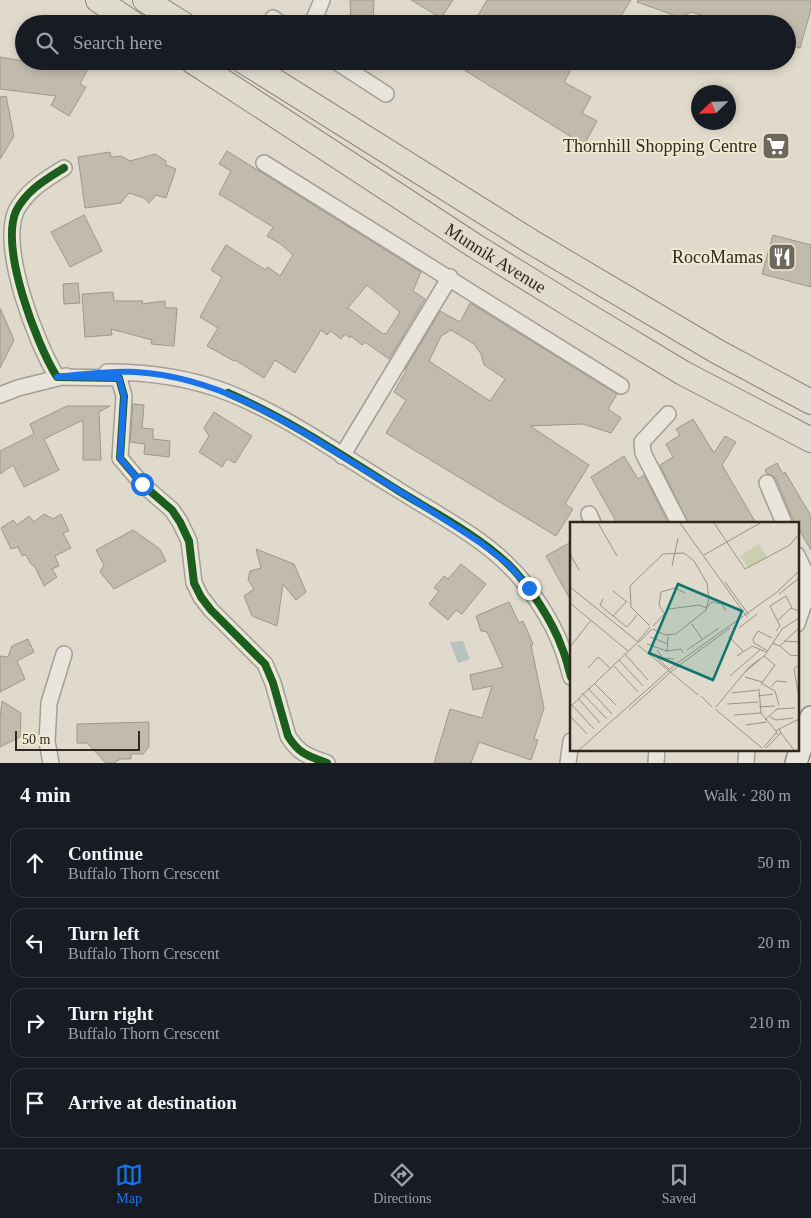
<!DOCTYPE html>
<html lang="en">
<head>
<meta charset="utf-8">
<style>
  body { margin:0; font-family:"Times New Roman",serif; background:#20242c; color:#f1f3f6 }
  .compass { position:absolute; left:691px; top:85px; width:45px; height:45px; border-radius:50%; background:#171b24; box-shadow:0 2px 8px #0003; rotate:247deg }
  .scale { position:absolute; left:15px; bottom:12px; width:125px; box-sizing:border-box; padding-left:5px; border:2px solid #31291f; border-top:0; font-size:14px; line-height:18px; white-space:nowrap; color:#31291f; -webkit-text-stroke:4px #f0e9d2; paint-order:stroke }
  .stop { position:absolute; width:15px; height:15px; margin:-11px; border:4px solid #1a73e8; border-radius:50%; background:#fff }
  .stop.end { background:#1a73e8; border-color:#fff; box-shadow:0 1px 5px #0008 }
  .list { margin:0; padding:0; list-style:none }
  h2 { display:flex; justify-content:space-between; align-items:center; height:65px; margin:0; padding:0 20px; font-size:21px }
  h2 small { font-size:16px; font-weight:400; color:#9ea1a6 }
  .list li { display:grid; grid-template-columns:32px 1fr auto; gap:15px; align-items:center; box-sizing:border-box; height:70px; margin:0 10px 10px; padding:0 10px; border:1px solid #363941; border-radius:15px }
  .list b { display:block; font-size:19px; white-space:nowrap }
  .list p { margin:0; font-size:16px; white-space:nowrap; color:#9ea1a6 }
  .list em { font-size:16px; font-style:normal; color:#9ea1a6 }
  .icon { flex:none; width:28px; height:28px; fill:none; stroke:currentColor; stroke-width:2; stroke-linecap:round; stroke-linejoin:round }
  .map { position:relative; flex:none; width:811px; height:763px; overflow:hidden }
  .search { position:absolute; background:#171b24; box-shadow:0 2px 8px #0003; left:15px; right:15px; top:15px; height:55px; display:flex; align-items:center; gap:12px; box-sizing:border-box; padding:0 18px; border-radius:28px; color:#9ea1a6; font-size:19px }
  .sheet { height:385px; background:#171b24 }
  nav { display:flex; justify-content:space-around; align-items:center; box-sizing:border-box; height:70px; border-top:1px solid #363941; background:#171b24; font-size:14px; color:#9ea1a6 }
  nav a { display:grid; justify-items:center; gap:2px }
  nav .on { color:#1a73e8 }
  .map>svg:first-child { display:block }
  .water { fill:#b6c4bd }
  .building { fill:#c2baad; stroke:#9f978c; fill-rule:evenodd }
  .lines { fill:none; stroke-linecap:round; stroke-linejoin:round }
  .street-casing { stroke:#a49f95; stroke-width:18 }
  .secondary-casing { stroke:#948f85; stroke-width:24 }
  .primary-casing { stroke:#8a857c; stroke-width:26 }
  .street { stroke:#e8e5dc; stroke-width:15 }
  .secondary { stroke:#e8e5dc; stroke-width:21 }
  .primary { stroke:#dfdbcf; stroke-width:24 }
  .cycleway-casing { stroke:#f0e9d2; stroke-width:11 }
  .cycleway { stroke:#1b5e20; stroke-width:8 }
  .route { stroke:#1a73e8; stroke-width:6 }
  .labels { text-anchor:middle; stroke-width:4; stroke-linejoin:round; paint-order:stroke }
  .poi-label { font-size:18px; fill:#31291f; stroke:#f0e9d2; text-anchor:end }
  .street-label { font-size:18px; fill:#31291f; stroke:#f0e9d2 }
  .inset-road { fill:none; stroke:#999387; stroke-width:1 }
  .view { fill:#0f766e; fill-opacity:0.15; stroke:#0f766e; stroke-width:2.5 }
  .inset-edge { fill:none; stroke:#31291f; stroke-width:2.5 }
</style>
</head>
<body>
<div class="map">
<svg width="811" height="763" viewBox="0 0 811 763">
  <rect width="100%" height="100%" fill="#dfdacc"/>
  <path class="water" d="M463 641 470 659 458 663 450 642Z"/>
  <path class="building" d="M350 0H374L373 24H351Z
    M411 0H453L441 18Z
    M487 0H631L616 24H473Z
    M638 0H811V9L800 48 787 44V24H727L692 12 679 17 637 2Z
    M0 57 24 61H92L80 84 86 87 69 116 51 105 56 96 0 89Z
    M450 61H576L564 82 591 97 582 113 597 121 584 145Z
    M6 96 14 136 0 159V97Z
    M227 151 421 272 413 291 425 299 389 359 365 342 362 345 351 336 350 338 345 334 341 339 331 331 327 335 321 330 295 373 275 360 264 378 235 360 234 361 207 346 218 328 200 317 222 277 211 270 226 245 266 270 268 267 280 276 293 255 282 245 267 236 273 227 219 194 231 171 219 164ZM367 285 400 312 386 334 384 333 383 334 348 308Z
    M110 152 111 157 121 156 130 161 155 154 166 161V165L176 169 166 198 156 195 149 203 144 198 129 193 121 203 85 208 78 157Z
    M84 215 102 251 70 267 51 232Z
    M773 235 811 245V287L762 274Z
    M78 283 80 303 64 304 63 284Z
    M113 292 114 301H143L142 304 165 301V308H177L174 346 151 344 152 340 111 329 112 335 85 337 82 294Z
    M470 303 617 394 608 409 621 418 611 433 583 424 530 426 589 465 565 504 573 509 556 536 386 433 406 400 394 392 406 371 405 370 440 311 460 322ZM451 330 474 344 481 354 484 365 505 379 490 401 429 361 441 336Z
    M0 308 14 340 0 368Z
    M133 404 144 405 142 428 153 429V439L170 441 169 457 144 454 145 444 130 442Z
    M67 406H110L99 412 101 460H83V420L44 439 59 470 24 487 13 465 0 474V451L34 434 30 424Z
    M214 412 252 436 235 463 227 459 222 467 199 452 209 436 204 428Z
    M693 419 714 453 725 436 736 442 722 465 756 523H688L660 465 673 457 666 444 680 435 676 429Z
    M624 456 638 479 644 475 668 523H617L591 477Z
    M777 463 783 474 785 472 811 516V550L797 526V523H795L791 515 776 479 772 475 767 474 765 470Z
    M44 514 53 519 61 514 69 531 63 533 71 548 55 556 59 566 52 569 57 577 44 586 35 567 31 564 26 555 22 556 18 547 11 549 1 528 13 520 17 525 29 516 34 522Z
    M133 530 160 549 166 561 114 589 100 572 104 565 96 550Z
    M571 542V601L546 556Z
    M256 549 294 564 306 592 296 600 283 584 277 626 252 616 244 596 254 589 248 580 250 571 261 568Z
    M461 564 486 584 462 614 456 610 448 620 429 604 439 591 434 588 444 576 448 579Z
    M509 602 519 623 523 621 533 644 531 645 544 708 534 739 538 740 531 760 479 742 471 763H434L450 709 482 718 492 686 473 690 470 675 503 667 487 632 481 631 476 616Z
    M28 639 34 652 17 661 25 679 0 692V656L8 657 12 646Z
    M2 701 21 713 20 737 0 747V718Z
    M149 722V747L143 754H131V759H120L114 763H106L87 743H77V724Z"/>
  <g class="lines">
    <defs>
      <path id="street" d="M273 18 281 24
        M312 24 322 0
        M335 61 386 94
        M264 163 621 386
        M64 168C45 180 27 190 16 211 0 249 36 343 57 377L119 378 124 396 120 458 142 484 172 510 180 522 189 541 194 583 201 597 211 610 265 664 273 683 288 736C299 754 308 756 327 763
        M107 372C148 372 191 378 229 393 289 417 342 456 397 489 433 512 480 536 509 566 529 585 553 622 562 648 566 658 568 667 571 677
        M0 395 18 388 66 376
        M668 414 642 442 643 453 679 523
        M342 456 450 277
        M767 483 784 523
        M589 514 593 523
        M797 555 804 570 807 594 797 624
        M51 763 47 742 49 703 64 654
        M568 763 571 741
        M656 763 657 749
        M746 763 747 749"/>
      <path id="secondary" d="M796 763 811 717"/>
      <g id="primary">
        <path d="M98 0 134 24"/>
        <path d="M145 0 183 24"/>
        <path id="s1" d="M192 61 475 246 577 309 683 373 811 440"/>
        <path d="M243 61 530 241 718 352 811 402"/>
      </g>
    </defs>
    <use href="#street" class="street-casing"/>
    <use href="#secondary" class="secondary-casing"/>
    <use href="#primary" class="primary-casing"/>
    <use href="#street" class="street"/>
    <use href="#secondary" class="secondary"/>
    <use href="#primary" class="primary"/>
    <defs>
      <path id="cycleway" d="M64 168C45 180 27 190 16 211 0 249 36 343 57 377L119 378 124 396 120 458 142 484 172 510 180 522 189 541 194 583 201 597 211 610 265 664 273 683 288 736C299 754 308 756 327 763
        M228 393C288 419 343 456 399 491 435 513 479 536 509 565 529 585 553 622 562 648 566 657 568 667 571 677"/>
    </defs>
    <use href="#cycleway" class="cycleway-casing"/>
    <use href="#cycleway" class="cycleway"/>
  </g>
  <g class="lines">
    <path class="route" d="M142 484 120 458 124 396 119 378 57 377C84 374 110 371 136 372 217 377 284 420 350 461 394 488 439 515 482 544L509 565 529 588"/>
  </g>
  <defs>
    <symbol id="supermarket-square" viewBox="-11 -11 22 22"><rect x="-9" y="-9" width="18" height="18" rx="4" fill="#6e675c" stroke="#f0e9d2"/><path d="M-6-5.5h2.5l.6 2H6L4.5 2H-2.5L-4.4-4H-6ZM-1.5 3.2a1.3 1.3 0 1 0 .1 0ZM3 3.2a1.3 1.3 0 1 0 .1 0Z" fill="#fff"/></symbol>
    <symbol id="restaurant-square" viewBox="-11 -11 22 22"><rect x="-9" y="-9" width="18" height="18" rx="4" fill="#6e675c" stroke="#f0e9d2"/><path d="M-5-6h1v4h1v-4h1v4h1v-4h1v5L-1.5 .5V6h-2V.5L-5-1ZM5-6V6H3V1.5H1.5Q1.5-4 5-6Z" fill="#fff"/></symbol>
  </defs>
  <g fill-rule="evenodd">
    <use href="#supermarket-square" x="760" y="130" width="32" height="32"/>
    <use href="#restaurant-square" x="766" y="241" width="32" height="32"/>
  </g>
  <g class="labels">
    <g class="poi-label">
      <text x="757" y="152">Thornhill Shopping Centre</text>
      <text x="763" y="263">RocoMamas</text>
    </g>
    <g class="street-label">
      <text dy="6" stroke="none"><textPath href="#s1" startOffset="362">Munnik Avenue</textPath></text>
    </g>
  </g>
  <g transform="translate(570 522)">
    <rect width="229" height="229" fill="#dfdacc"/>
    <path d="M189 22 197 35 178 46 170 34Z" fill="#ccceb0"/>
    <path class="inset-road" d="M28 1 47 34M110 1 177 95M144 1 175 47 220 23 229 12M0 32 9 48M134 33 190 1M102 44 108 16M155 60 179 93M0 65 67 119M43 69 57 80M209 72 229 56M33 77 30 83 43 94 56 80M0 81 58 129M94 91 89 83 91 70 105 66 115 71M43 94 57 105 67 93M207 99 221 86 229 89M122 102 132 117M80 104 61 85 60 64 93 32 114 31 124 39 137 61 139 77 136 88 106 112 95 113 83 107M83 104 99 87 129 83 136 86 142 80 152 82 156 89M169 106 187 92M206 109 210 104 200 84 216 74 222 86M158 114 173 129M80 115 98 122M68 119 80 105M214 119 229 120M69 120 82 107M202 121 210 124 229 106M77 122 97 129M68 123 128 173M210 124 220 133 229 134M0 125 21 98M87 128 93 136 104 137M117 128 149 106M97 129 111 127 113 131M198 129 184 121 183 117 188 109 202 116M97 130 98 114M55 132 78 158M167 134 182 124 196 130M87 136 99 147M49 138 73 164M229 142 224 147 229 176M43 143 68 170M18 146 28 135 40 146M174 151 195 133 212 107 229 96M160 154 191 127M175 155 192 160M24 161 46 183M191 161 205 169 209 183M191 162 205 143 194 134M201 165 206 159 217 160M18 166 42 192M189 167 191 191 206 209M12 171 37 197M162 171 188 168M131 174 142 185M188 174 203 172M8 176 30 201M157 182 188 180M2 183 24 207M0 185 69 119 66 122M146 185 179 145 190 137M189 185 205 184M145 187 192 226M207 187 225 186M59 188 103 148 160 106M164 193 191 191M0 194 17 212M200 195 206 198 223 196M195 198 208 186M176 203 197 200M209 207 229 197M211 211 224 228M194 225 206 211M196 226 211 211 209 207 206 209 208 213M9 228 106 142 207 70 229 49"/>
    <path class="view" d="M108 62 172 89 143 158 79 131Z"/>
    <rect width="229" height="229" class="inset-edge"/>
  </g>
</svg>
<svg class="compass" viewBox="-18 -18 36 36"><path d="M0-13l5 13h-10z" fill="#e53935"/><path d="M0 13l5-13h-10z" fill="#9ea1a6"/></svg>
<div class="scale">50 m</div>
<div class="stop" style="left:142px;top:484px"></div>
<div class="stop end" style="left:529px;top:588px"></div>
<div class="search"><svg class="icon" aria-label="search" viewBox="0 0 24 24"><circle cx="10" cy="10" r="6"/><path d="M15 15l6 6"/></svg>Search here</div>
</div>
<section class="sheet">
<h2>4 min<small>Walk · 280 m</small></h2>
<ul class="list">
<li><svg class="icon" aria-label="ahead" viewBox="0 0 24 24"><path d="M12 20V5M6 11l6-6 6 6"/></svg><div><b>Continue</b><p>Buffalo Thorn Crescent</p></div><em>50 m</em></li>
<li><svg class="icon" aria-label="left" viewBox="0 0 24 24"><path d="M17 20v-9H6M10 6l-5 5 5 5"/></svg><div><b>Turn left</b><p>Buffalo Thorn Crescent</p></div><em>20 m</em></li>
<li><svg class="icon" aria-label="right" viewBox="0 0 24 24"><path d="M7 20v-9h11M14 6l5 5-5 5"/></svg><div><b>Turn right</b><p>Buffalo Thorn Crescent</p></div><em>210 m</em></li>
<li><svg class="icon" aria-label="arrive" viewBox="0 0 24 24"><path d="M6 21V4h12l-3 4 3 4H6"/></svg><div><b>Arrive at destination</b></div></li>
</ul>
</section>
<nav>
<a class="on"><svg class="icon" aria-label="map" viewBox="0 0 24 24"><path d="M3 6l6-2 6 2 6-2v14l-6 2-6-2-6 2zM9 4v14M15 6v14"/></svg>Map</a>
<a><svg class="icon" aria-label="directions" viewBox="0 0 24 24"><path d="M12 3l9 9-9 9-9-9zM9 14v-3h6M13 9l2 2-2 2"/></svg>Directions</a>
<a><svg class="icon" aria-label="saved" viewBox="0 0 24 24"><path d="M7 4h10v16l-5-4-5 4z"/></svg>Saved</a>
</nav>
</body>
</html>
